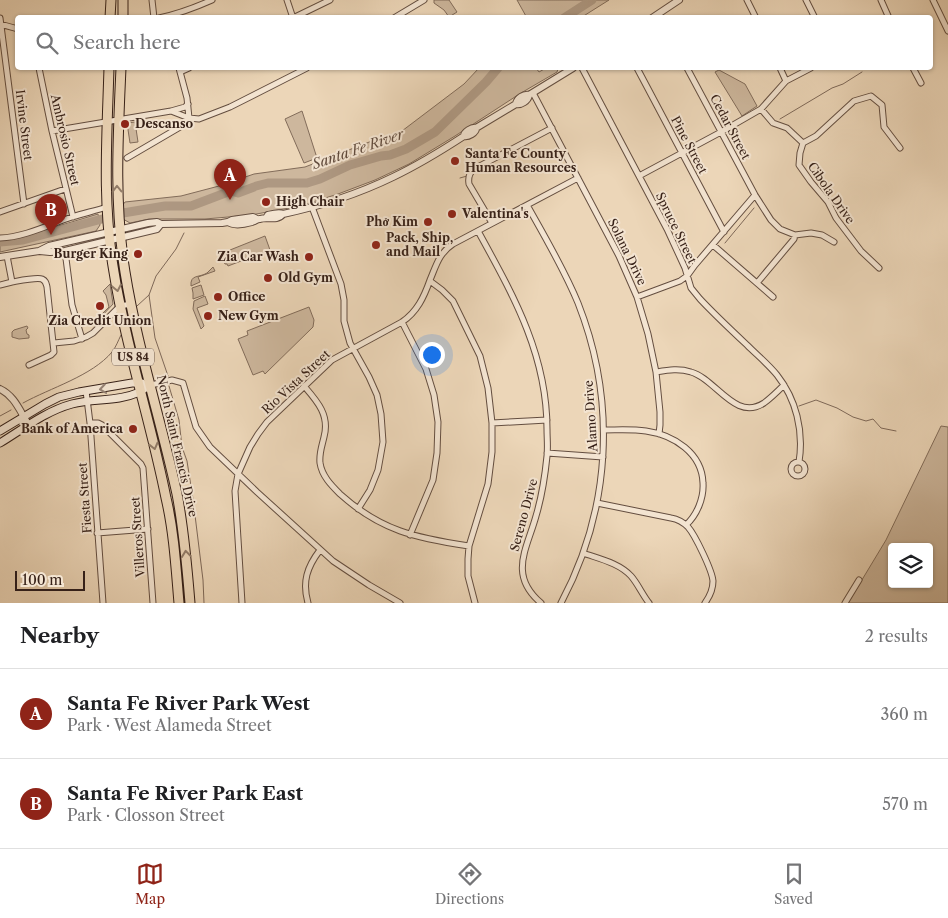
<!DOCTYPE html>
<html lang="en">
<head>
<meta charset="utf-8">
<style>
  body { margin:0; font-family:"Libre Caslon Text",serif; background:#f6f6f6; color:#202124 }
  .controls { position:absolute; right:15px; bottom:15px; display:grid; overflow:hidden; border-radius:5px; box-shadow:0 1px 4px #0004 }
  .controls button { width:45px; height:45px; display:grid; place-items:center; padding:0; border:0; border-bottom:1px solid #e0e0e0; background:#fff; color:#202124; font:25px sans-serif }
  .scale { position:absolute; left:15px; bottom:12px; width:70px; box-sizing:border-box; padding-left:5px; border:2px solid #372118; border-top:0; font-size:14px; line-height:18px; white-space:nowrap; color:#372118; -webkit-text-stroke:4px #f3e4d1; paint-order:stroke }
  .you { position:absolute; left:431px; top:354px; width:18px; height:18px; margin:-12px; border:4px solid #fff; border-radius:50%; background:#1a73e8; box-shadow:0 0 0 8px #1a73e833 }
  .badge { display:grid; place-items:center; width:32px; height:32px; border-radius:50%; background:#8f2418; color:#fff; font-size:16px; font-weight:700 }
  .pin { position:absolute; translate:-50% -41px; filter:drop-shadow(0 1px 2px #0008) }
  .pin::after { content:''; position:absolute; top:26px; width:18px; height:15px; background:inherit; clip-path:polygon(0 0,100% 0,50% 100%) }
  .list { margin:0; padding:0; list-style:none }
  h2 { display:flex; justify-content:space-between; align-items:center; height:65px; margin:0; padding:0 20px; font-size:21px }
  h2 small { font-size:16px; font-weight:400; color:#757577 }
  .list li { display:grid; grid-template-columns:32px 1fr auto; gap:15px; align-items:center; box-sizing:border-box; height:90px; padding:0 20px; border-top:1px solid #e0e0e0 }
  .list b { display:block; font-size:19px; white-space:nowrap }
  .list p { margin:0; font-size:16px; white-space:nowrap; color:#757577 }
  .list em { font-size:16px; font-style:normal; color:#757577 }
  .icon { flex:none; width:28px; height:28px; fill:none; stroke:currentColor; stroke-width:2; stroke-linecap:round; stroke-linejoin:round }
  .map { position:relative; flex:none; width:948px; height:603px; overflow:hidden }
  .search { position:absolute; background:#fff; box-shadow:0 1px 4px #0004; left:15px; right:15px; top:15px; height:55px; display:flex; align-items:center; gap:12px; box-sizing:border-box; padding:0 18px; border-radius:5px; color:#757577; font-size:19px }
  .sheet { height:245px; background:#fff }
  nav { display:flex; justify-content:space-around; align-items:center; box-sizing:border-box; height:70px; border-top:1px solid #e0e0e0; background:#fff; font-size:14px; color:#757577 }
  nav a { display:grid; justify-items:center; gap:2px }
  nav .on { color:#8f2418 }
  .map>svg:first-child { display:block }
  .green { fill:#cdb79d; stroke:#826c5a; fill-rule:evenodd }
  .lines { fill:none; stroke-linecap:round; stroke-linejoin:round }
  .stream { stroke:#7e6858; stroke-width:1 }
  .river { stroke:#ae9882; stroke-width:9 }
  .minor-casing { stroke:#644e40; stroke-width:7 }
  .tertiary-casing { stroke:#644e40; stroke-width:8 }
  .secondary-casing { stroke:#372118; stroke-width:9 }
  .trunk-casing { stroke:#372118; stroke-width:11 }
  .minor { stroke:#f3e4d1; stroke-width:5 }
  .tertiary { stroke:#f3e4d1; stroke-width:6 }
  .secondary { stroke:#f3e4d1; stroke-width:7 }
  .trunk { stroke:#ecd6b8; stroke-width:9 }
  .oneway { stroke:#927c68 }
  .oneway2 { stroke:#958274 }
  .poi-dot { fill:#8f2418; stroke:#f3e4d1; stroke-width:2 }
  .labels { text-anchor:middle; stroke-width:4; stroke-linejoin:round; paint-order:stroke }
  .shield { fill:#f3e4d1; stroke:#6f5c50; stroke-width:1 }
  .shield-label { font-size:11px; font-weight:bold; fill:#372118 }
  .poi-label { font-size:12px; font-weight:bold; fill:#372118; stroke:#f3e4d1; text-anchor:start }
  .street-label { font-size:12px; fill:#372118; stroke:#f3e4d1 }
  .water-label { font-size:14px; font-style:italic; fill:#614b3d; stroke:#f3e4d1 }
</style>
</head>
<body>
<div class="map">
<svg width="948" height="603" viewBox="0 0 948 603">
  <rect width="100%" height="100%" fill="#ecd6b8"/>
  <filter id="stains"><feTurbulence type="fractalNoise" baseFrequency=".004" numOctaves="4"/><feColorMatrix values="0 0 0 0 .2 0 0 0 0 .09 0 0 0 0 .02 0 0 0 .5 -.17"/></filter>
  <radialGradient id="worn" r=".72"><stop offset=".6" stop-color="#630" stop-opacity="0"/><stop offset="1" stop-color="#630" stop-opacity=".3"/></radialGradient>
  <path class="green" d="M434 0H449L457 12 449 17 444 10 434 3Z
    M517 0H609L582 17 527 18Z
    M479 68H536L539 72 546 68H557L558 69 557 72 521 93 455 136 409 164 375 180 338 194 300 206 251 215 205 219H149L130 223 123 219 122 206 125 202 181 196 219 186 254 174 305 167 377 139 398 134 464 84Z
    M719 70 745 84 757 106 742 116 715 72Z
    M302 111 317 158 304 163 285 119Z
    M135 122 138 142 130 143 127 123Z
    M98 214 100 225 96 231 0 252V241L12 240Z
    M265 236 270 250 228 266 227 264H225L224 262 229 256 230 250Z
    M213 267 215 271 198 277 200 282 191 286C190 274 199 278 207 273 209 271 211 269 213 267Z
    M110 284 113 304 101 317 100 316 109 307 106 295 103 291Z
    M201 285 204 295 193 299V293L192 288Z
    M205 296 208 304 197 308 204 326 201 329 193 309 194 301Z
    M309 307 314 320 313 327 265 374 263 371 253 375 238 339 248 335 247 331Z
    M27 326 28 328 26 330 27 334 29 335V338L19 339 12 337V332L14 330Z
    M941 426 948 427V603H848L886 540ZM892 547H929V584H892Z"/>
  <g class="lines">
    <path class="stream" d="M865 68H866
      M780 119 832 88 843 84 862 72
      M460 178 467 176
      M725 243 754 208
      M137 306 149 295
      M168 376 155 338 149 295 156 276 176 249 184 233
      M169 386 179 420 182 447 187 461 193 499 203 580 204 603
      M23 403C50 388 92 376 112 352 116 347 118 341 121 335
      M799 406 816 400 837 408 853 417 866 421 873 419 881 428 896 431
      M0 416 11 410"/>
    <path class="river" d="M564 18 592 0
      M256 186 268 183H307L320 179 350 165 381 156 390 155 406 149 435 132 486 82 498 68
      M123 213 165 206H191L228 192 231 191 238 193 254 187
      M0 242 23 240 102 219"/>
    <defs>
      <path id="minor" d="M152 0 154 18
        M287 0 293 18
        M747 0 756 18
        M806 0 815 18
        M881 0 889 18
        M933 0 948 31
        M0 18 24 204
        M159 18C178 14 194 8 212 0
        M293 18 330 0
        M394 18 424 0
        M0 24 18 29
        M39 68 52 131 73 217
        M582 68 667 229 685 268 691 288 700 299C715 315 731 330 747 345 757 355 768 364 777 375 796 399 804 431 799 462
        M637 68 724 232
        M687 68 755 195 771 220 780 229 795 235 811 233 822 235 834 242
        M780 68 786 81
        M913 68 921 83
        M180 72 189 68
        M533 93 619 256 637 297 648 334 656 372 660 412V425L659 434
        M761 109 773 123 787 128 803 143
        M171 111 185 107 188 104
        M52 131 171 111 189 118 187 98 179 68
        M803 143 800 153 799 165 811 182 828 202 836 218 861 251 879 268
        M803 143 816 136 854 101 871 96 882 105 884 127 900 148
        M127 158 180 127 189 118 199 119 230 107 307 68
        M639 176 721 132 761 109 786 81 811 68
        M527 205C545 237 564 269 578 303 617 402 611 509 561 603
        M312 207 341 284 344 300V321L350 343 369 377 377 395 381 414 383 442 378 470 370 490 358 509
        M0 212 65 189
        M492 223 469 184C468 178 469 173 474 169L552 128
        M478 231C513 295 547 354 547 429 547 438 548 447 547 456 545 476 542 496 536 516 527 549 508 575 541 603
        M0 238C25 237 48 225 72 217 84 213 95 211 107 207
        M713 245 773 297
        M65 251 72 305 82 339
        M430 281 442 290 453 301 480 356 488 388 492 423V452L488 484 469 546 468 559V576L475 603
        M12 282C18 281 37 277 42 279 46 281 46 283 47 287L54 352 51 355 29 365
        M757 283 794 239 795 235
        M0 285 12 282 7 256
        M637 297 680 281 687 276 695 265 755 195
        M402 322 426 369 434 395 438 422 437 453 433 480 410 535
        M54 343 74 341 86 337 93 333 120 306 131 304
        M656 372C668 370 679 368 691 372 716 379 735 422 764 403 771 398 778 391 784 385
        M151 385 172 380 183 383 196 427 210 447 257 492 333 561 369 585 400 603
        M304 386C317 401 330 415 324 437 322 446 319 453 320 463 322 476 331 485 340 494 381 531 416 538 469 546
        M86 391 90 423 103 603
        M90 423H98L102 425 141 464 143 468 153 603
        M492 423 547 420
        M604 430C618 430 632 429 646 431 674 435 702 453 703 483 704 498 697 515 686 525
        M547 453 603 457
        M791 469a7 7 0 1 1 14 0a7 7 0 1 1-14 0Z
        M597 503 671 518C677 519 683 522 688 527 695 535 712 570 713 581 713 589 710 596 705 603
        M97 533 148 529
        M583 553C600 559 619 563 631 576 638 584 642 594 649 603
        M242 603 235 491 238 474 250 447 258 434 267 422 332 360 402 322C417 312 424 297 430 280 436 266 439 253 453 244L578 178
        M308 603C302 582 307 567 320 550
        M845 603 859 580"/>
      <path id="tertiary" d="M652 18 679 0
        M516 104C517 98 524 94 529 95L573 68
        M464 136C464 132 472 127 476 128L516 104C521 105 528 101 529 95
        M266 218 268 215C272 214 279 212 283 214
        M228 222C234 226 245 224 252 222 255 221 257 219 260 219 268 216 276 222 283 214 321 206 358 194 393 177 418 165 441 151 464 136 468 137 476 133 476 128
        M40 251 50 252 65 251 157 229 161 224
        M0 257 39 251 49 246 148 223 157 222 161 224 222 223 228 222 232 220 253 217 257 219
        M0 389C15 396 20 412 29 425"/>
      <path id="secondary" d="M0 431 45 404 59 397 79 392 132 383H142
        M0 443C23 429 46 411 72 404 93 398 117 402 137 393 142 391 146 387 151 385"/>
      <path id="trunk" d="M110 18 111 0
        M123 18V0
        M109 68C107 136 102 204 114 272 126 348 151 422 166 498 174 532 176 568 179 603
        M121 68C118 136 114 204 125 272 137 347 161 420 177 494 184 530 187 566 190 603"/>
    </defs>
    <use href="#minor" class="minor-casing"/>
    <use href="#tertiary" class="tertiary-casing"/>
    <use href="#secondary" class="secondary-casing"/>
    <use href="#trunk" class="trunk-casing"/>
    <use href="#minor" class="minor"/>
    <use href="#tertiary" class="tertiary"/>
    <use href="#secondary" class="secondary"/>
    <use href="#trunk" class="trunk"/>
  </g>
  <defs><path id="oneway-chevron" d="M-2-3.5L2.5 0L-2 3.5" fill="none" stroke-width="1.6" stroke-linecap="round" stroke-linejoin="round" transform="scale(1.25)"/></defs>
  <g class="oneway">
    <use href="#oneway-chevron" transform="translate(117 189) rotate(-91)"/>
    <use href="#oneway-chevron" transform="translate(117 288) rotate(79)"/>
    <use href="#oneway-chevron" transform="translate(154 446) rotate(76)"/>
    <use href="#oneway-chevron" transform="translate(186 554) rotate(-96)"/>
  </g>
  <use class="oneway2" href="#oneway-chevron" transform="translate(103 389) rotate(172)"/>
  <g class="poi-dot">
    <circle cx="125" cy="124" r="5"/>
    <circle cx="455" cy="161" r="5"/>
    <circle cx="266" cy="202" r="5"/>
    <circle cx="452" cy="214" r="5"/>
    <circle cx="428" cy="222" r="5"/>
    <circle cx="376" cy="245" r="5"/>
    <circle cx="138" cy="254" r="5"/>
    <circle cx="309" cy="257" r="5"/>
    <circle cx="268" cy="278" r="5"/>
    <circle cx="218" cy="297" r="5"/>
    <circle cx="100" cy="306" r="5"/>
    <circle cx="208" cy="316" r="5"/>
    <circle cx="133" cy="429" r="5"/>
  </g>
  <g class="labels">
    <rect class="shield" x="112" y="348.5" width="42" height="17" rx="4"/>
    <g class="shield-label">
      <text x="133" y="361">US 84</text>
    </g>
    <g class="poi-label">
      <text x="135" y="128">Descanso</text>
      <text x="465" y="158">Santa Fe County<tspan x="465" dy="14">Human Resources</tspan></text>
      <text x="276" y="206">High Chair</text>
      <text x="462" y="218">Valentina's</text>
      <text x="418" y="226" text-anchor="end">Phở Kim</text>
      <text x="386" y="242">Pack, Ship,<tspan x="386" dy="14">and Mail</tspan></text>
      <text x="128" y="258" text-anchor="end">Burger King</text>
      <text x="299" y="261" text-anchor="end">Zia Car Wash</text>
      <text x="278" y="282">Old Gym</text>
      <text x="228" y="301">Office</text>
      <text x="218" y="320">New Gym</text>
      <text x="100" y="325" text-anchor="middle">Zia Credit Union</text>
      <text x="123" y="433" text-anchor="end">Bank of America</text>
    </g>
    <g class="street-label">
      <text transform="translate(24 125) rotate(83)" y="4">Irvine Street</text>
      <text transform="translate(730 127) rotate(62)" y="4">Cedar Street</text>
      <text transform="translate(65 140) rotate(77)" y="4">Ambrosio Street</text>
      <text transform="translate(689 145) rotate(62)" y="4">Pine Street</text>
      <text transform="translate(831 193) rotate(55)" y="4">Cibola Drive</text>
      <text transform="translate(676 228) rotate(64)" y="4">Spruce Street</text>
      <text transform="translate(627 252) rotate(64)" y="4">Solana Drive</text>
      <text transform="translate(296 382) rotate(-43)" y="4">Rio Vista Street</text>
      <text transform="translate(591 416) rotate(-94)" y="4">Alamo Drive</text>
      <text transform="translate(177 446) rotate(77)" y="4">North Saint Francis Drive</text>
      <text transform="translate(85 498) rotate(-94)" y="4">Fiesta Street</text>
      <text transform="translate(524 515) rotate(-75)" y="4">Sereno Drive</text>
      <text transform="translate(138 537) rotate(-94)" y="4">Villeros Street</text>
    </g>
    <g class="water-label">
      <text transform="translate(358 149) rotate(-19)" y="5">Santa Fe River</text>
    </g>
  </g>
  <rect width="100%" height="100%" filter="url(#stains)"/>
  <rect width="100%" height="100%" fill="url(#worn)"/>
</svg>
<div class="controls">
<button><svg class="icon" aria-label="layers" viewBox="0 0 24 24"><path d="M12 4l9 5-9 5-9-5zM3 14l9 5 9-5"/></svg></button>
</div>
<div class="scale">100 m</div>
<div class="you"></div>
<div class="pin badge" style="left:230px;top:200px">A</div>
<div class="pin badge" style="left:51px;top:235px">B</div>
<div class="search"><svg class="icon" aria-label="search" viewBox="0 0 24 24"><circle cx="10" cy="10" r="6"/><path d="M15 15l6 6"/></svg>Search here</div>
</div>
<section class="sheet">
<h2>Nearby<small>2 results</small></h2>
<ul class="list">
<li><span class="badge">A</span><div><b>Santa Fe River Park West</b><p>Park · West Alameda Street</p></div><em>360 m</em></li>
<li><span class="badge">B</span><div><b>Santa Fe River Park East</b><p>Park · Closson Street</p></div><em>570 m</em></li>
</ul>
</section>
<nav>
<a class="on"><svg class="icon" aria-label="map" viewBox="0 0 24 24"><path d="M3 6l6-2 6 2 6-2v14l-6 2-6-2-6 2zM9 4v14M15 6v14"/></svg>Map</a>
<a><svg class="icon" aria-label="directions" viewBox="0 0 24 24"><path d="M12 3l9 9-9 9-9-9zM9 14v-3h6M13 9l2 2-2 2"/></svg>Directions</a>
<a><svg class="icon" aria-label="saved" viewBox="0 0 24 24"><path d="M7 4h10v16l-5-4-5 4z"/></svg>Saved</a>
</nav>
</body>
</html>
